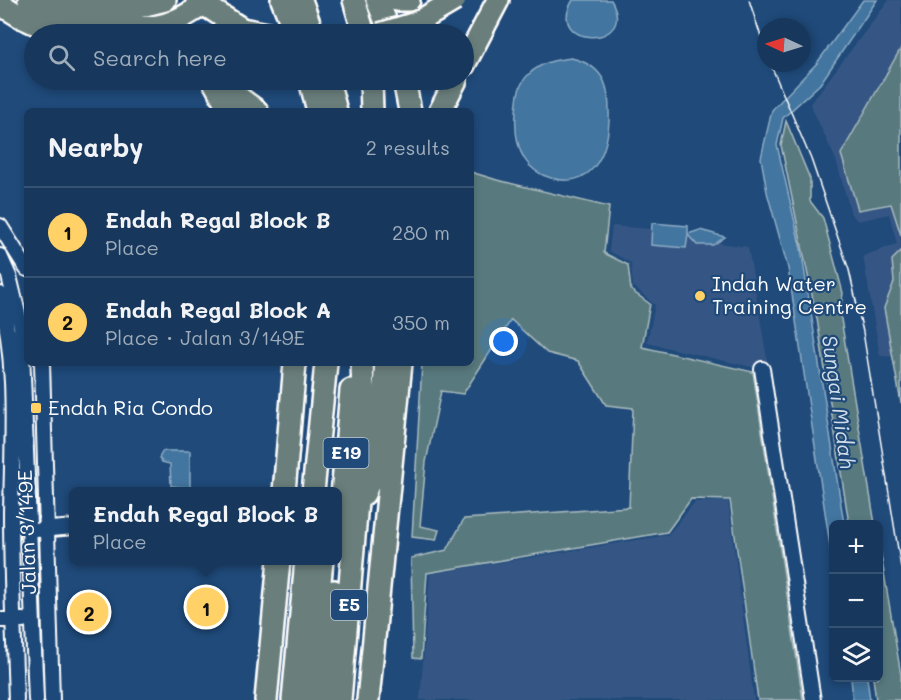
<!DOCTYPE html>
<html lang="en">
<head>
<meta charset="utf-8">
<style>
  body { margin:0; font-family:Mali,sans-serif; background:#244365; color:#f1f3f6 }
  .controls { position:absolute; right:18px; bottom:18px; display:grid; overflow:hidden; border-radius:9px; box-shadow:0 3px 9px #0003 }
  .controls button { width:54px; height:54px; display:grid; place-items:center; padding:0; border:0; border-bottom:2px solid #365272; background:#17385c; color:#f1f3f6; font:30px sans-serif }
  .compass { position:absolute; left:757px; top:18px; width:54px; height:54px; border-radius:50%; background:#17385c; box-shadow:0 3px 9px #0003; rotate:274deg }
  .you { position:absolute; left:504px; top:342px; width:21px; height:21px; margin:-15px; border:4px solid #fff; border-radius:50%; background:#1a73e8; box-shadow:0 0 0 9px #1a73e833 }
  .badge { display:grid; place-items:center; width:39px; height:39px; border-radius:50%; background:#ffd166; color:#111; font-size:20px; font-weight:700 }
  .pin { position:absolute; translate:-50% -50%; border:3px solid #fff; box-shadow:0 2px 6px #0006 }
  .popup { position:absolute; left:69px; top:487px; width:273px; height:78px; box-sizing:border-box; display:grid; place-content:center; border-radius:9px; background:#17385c; filter:drop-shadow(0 2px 4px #0005); font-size:20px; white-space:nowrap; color:#9eacbb }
  .popup b { font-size:22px; color:#f1f3f6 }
  .popup::after { content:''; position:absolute; left:50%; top:100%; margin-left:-12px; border:12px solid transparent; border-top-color:#17385c }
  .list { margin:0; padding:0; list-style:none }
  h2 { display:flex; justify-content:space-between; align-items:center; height:78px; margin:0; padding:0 24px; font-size:26px }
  h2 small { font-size:20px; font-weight:400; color:#9eacbb }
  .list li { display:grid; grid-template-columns:39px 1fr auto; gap:18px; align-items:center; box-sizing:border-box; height:90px; padding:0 24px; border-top:2px solid #365272 }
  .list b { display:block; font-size:22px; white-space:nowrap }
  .list p { margin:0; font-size:20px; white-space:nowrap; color:#9eacbb }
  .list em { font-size:20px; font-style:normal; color:#9eacbb }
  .icon { flex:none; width:33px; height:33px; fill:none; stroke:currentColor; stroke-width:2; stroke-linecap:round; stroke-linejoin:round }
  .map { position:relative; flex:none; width:901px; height:700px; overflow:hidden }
  .search { position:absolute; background:#17385c; box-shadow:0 3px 9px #0003; left:24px; top:24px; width:450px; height:66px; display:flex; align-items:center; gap:15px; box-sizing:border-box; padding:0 21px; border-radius:33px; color:#9eacbb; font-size:22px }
  .panel { position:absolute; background:#17385c; box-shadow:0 3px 9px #0003; left:24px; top:108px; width:450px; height:258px; border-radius:9px }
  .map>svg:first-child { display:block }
  .built { fill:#365784 }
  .green { fill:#587a7f; stroke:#acbcbf; stroke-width:1.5 }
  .water { fill:#42759f; stroke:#8eacc5; stroke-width:1.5 }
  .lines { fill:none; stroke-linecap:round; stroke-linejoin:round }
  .minor-casing { stroke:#fff; stroke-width:18 }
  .highway-casing { stroke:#fff; stroke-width:26 }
  .minor { stroke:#1f4a7a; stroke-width:14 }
  .highway { stroke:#6b7f7c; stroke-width:21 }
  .tram { stroke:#fff; stroke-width:1.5 }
  .highway-bridge-casing { stroke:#fff; stroke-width:26; stroke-linecap:butt }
  .highway-bridge { stroke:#6b7f7c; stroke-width:21 }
  .poi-dot { fill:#ffd166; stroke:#1f4a7a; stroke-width:2 }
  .labels { text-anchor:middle; stroke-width:4.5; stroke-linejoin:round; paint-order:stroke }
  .shield { fill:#1f4a7a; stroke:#bcc9d7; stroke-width:1.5 }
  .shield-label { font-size:18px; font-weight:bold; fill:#fff }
  .poi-label { font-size:20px; fill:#fff; stroke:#1f4a7a; text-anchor:start }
  .street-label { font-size:20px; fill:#fff; stroke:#1f4a7a }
  .water-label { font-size:21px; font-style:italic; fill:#d0dce7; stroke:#1f4a7a }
</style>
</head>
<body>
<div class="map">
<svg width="901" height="700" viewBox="0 0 901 700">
  <rect width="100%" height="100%" fill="#1f4a7a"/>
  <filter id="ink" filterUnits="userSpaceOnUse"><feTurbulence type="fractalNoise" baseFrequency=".0167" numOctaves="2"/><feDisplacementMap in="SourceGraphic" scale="12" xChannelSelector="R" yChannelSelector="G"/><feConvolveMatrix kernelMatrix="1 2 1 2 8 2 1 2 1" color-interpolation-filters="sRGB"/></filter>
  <g filter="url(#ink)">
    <path class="built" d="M889 0H901V383L897 357 880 356 863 256 897 244 889 214 858 221 851 214 836 160 810 104Z
      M652 223 688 226V234L700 230 713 232 715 236 725 237 718 243 748 247 769 371 647 343 655 305 633 286 631 263 609 251 612 226 651 229Z
      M728 501 754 700H420L430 574 668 535 695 502Z"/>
    <path class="green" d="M901 48V235L891 204 858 210 841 154Z
      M786 121 810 179V201L823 218 843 293 840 313 875 524H849L817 319 781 145Z
      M471 172 497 180 609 207 604 253 628 265 631 290 650 304 642 347 753 372 803 700H758L730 500 691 499 667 532 427 573 421 659 413 658 411 558 447 550 464 519 629 507 633 408 606 405 578 361 547 353 511 320 463 394 441 391 426 462 420 526 439 530 436 540 412 537 422 363H471Z
      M901 251V403L884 308 894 282 892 260Z
      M879 543 901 675V700H876L873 678H878Z"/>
    <path class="water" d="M573 0H611C640 50 543 48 573 0Z
      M863 0H877L820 84 783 118 777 145 801 249 844 524H834L833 565 788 268 767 192 761 158 772 110 817 63Z
      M571 58C607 66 610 90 609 121 607 155 592 189 551 178 519 169 514 140 516 112 517 98 518 84 529 74 542 62 555 60 571 58Z
      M652 223 688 226V234L700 230 725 237 713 245H697L688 235 686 248 651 245Z
      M163 451H190V488L171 486 170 464 162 462 159 458Z
      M851 678H867L870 700H853Z"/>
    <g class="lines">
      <defs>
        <path id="minor" d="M0 226 27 269
          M0 256 9 276 21 326 36 700
          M0 294C18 365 12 440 11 513 11 575 14 638 16 700
          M42 363 52 700
          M762 369 813 700
          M40 530 74 527
          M0 620H23"/>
        <path id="highway" d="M29 0 58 19 93 34
          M55 0C89 17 136 38 174 21 187 16 199 7 210 0
          M89 0 137 7 165 0
          M197 0 242 29 268 34
          M282 0 296 34
          M301 0 313 34
          M354 0 364 34
          M377 0 391 34
          M397 0H409
          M0 4 21 17 58 34
          M464 65 498 0
          M213 80 230 111
          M215 80 257 111
          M310 80 318 111
          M328 80 336 111
          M371 80 372 111
          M404 80 410 111
          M440 111 456 80
          M284 492 295 363
          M313 492 326 363
          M364 494 377 465 386 363
          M338 542 351 390
          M266 700 279 560
          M293 700 306 560
          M309 700 322 560
          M324 700 334 591
          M340 700 364 421 362 363
          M368 700 401 363"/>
      </defs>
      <use href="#minor" class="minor-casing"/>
      <use href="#highway" class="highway-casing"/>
      <use href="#minor" class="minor"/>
      <use href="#highway" class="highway"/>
      <path class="tram" d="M749 0 766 52
        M770 63 811 159 849 270 863 332 901 568"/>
      <defs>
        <path id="highway-bridge" d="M380 34 416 23 455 0"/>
      </defs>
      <use href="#highway-bridge" class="highway-bridge-casing"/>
      <use href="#highway-bridge" class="highway-bridge"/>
    </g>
  </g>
  <g class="poi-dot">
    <circle cx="700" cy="296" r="6"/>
    <rect x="30" y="402" width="12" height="12" rx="3"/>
  </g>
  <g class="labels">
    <g class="shield">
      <rect x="323.5" y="438" width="45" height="30" rx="4.5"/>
      <rect x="331" y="590" width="36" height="30" rx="4.5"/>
    </g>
    <g class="shield-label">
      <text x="346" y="459">E19</text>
      <text x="349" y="611">E5</text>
    </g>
    <g class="poi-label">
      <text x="712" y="291">Indah Water<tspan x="712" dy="23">Training Centre</tspan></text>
      <text x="48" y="415">Endah Ria Condo</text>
    </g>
    <g class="street-label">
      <text transform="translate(27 532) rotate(-92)" y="7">Jalan 3/149E</text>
    </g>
    <g class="water-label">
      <text transform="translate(838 402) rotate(82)" y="7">Sungai Midah</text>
    </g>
  </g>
</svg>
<div class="controls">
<button>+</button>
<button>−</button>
<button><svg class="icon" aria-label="layers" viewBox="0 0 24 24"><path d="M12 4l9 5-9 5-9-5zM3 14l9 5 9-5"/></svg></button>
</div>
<svg class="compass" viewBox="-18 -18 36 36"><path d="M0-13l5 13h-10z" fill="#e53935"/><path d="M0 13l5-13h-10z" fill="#9eacbb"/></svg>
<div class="you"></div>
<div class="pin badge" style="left:206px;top:607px">1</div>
<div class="popup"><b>Endah Regal Block B</b>Place</div>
<div class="pin badge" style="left:89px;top:612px">2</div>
<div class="search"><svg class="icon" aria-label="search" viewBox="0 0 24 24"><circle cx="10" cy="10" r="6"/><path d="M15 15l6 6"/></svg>Search here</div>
<section class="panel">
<h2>Nearby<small>2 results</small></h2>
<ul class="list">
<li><span class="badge">1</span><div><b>Endah Regal Block B</b><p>Place</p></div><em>280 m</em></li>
<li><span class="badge">2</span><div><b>Endah Regal Block A</b><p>Place · Jalan 3/149E</p></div><em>350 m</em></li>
</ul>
</section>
</div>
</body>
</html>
